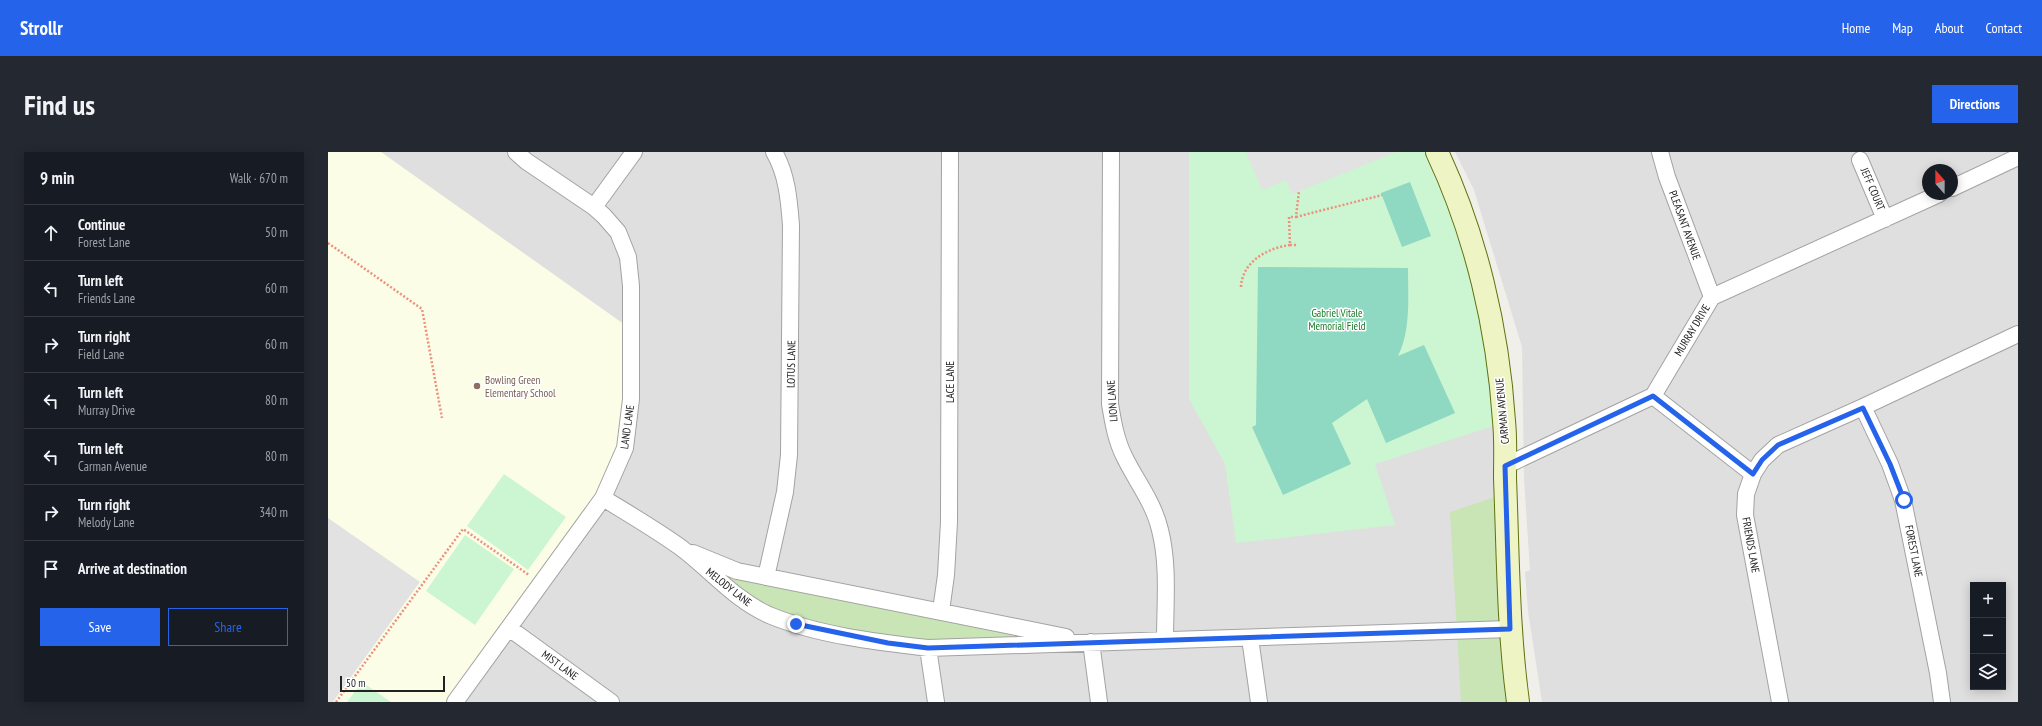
<!DOCTYPE html>
<html lang="en">
<head>
<meta charset="utf-8">
<style>
  body { margin:0; font-family:"PT Sans Narrow",sans-serif; background:#242831; color:#f1f3f6 }
  .controls { position:absolute; right:12px; bottom:12px; display:grid; overflow:hidden; border-radius:0px; box-shadow:0 2px 10px #0003 }
  .controls button { width:36px; height:36px; display:grid; place-items:center; padding:0; border:0; border-bottom:1px solid #363941; background:#171b24; color:#f1f3f6; font:20px sans-serif }
  .compass { position:absolute; left:1594px; top:12px; width:36px; height:36px; border-radius:50%; background:#171b24; box-shadow:0 2px 10px #0003; rotate:339deg }
  .scale { position:absolute; left:12px; bottom:10px; width:105px; box-sizing:border-box; padding-left:4px; border:2px solid #222; border-top:0; font-size:11px; line-height:14px; white-space:nowrap; color:#222; -webkit-text-stroke:3px #fff; paint-order:stroke }
  .stop { position:absolute; width:12px; height:12px; margin:-9px; border:3px solid #2563eb; border-radius:50%; background:#fff }
  .stop.end { background:#2563eb; border-color:#fff; box-shadow:0 1px 4px #0008 }
  .list { margin:0; padding:0; list-style:none }
  h2 { display:flex; justify-content:space-between; align-items:center; height:52px; margin:0; padding:0 16px; font-size:17px }
  h2 small { font-size:13px; font-weight:400; color:#9ea1a6 }
  .list li { display:grid; grid-template-columns:26px 1fr auto; gap:12px; align-items:center; box-sizing:border-box; height:56px; padding:0 16px; border-top:1px solid #363941 }
  .list b { display:block; font-size:15px; white-space:nowrap }
  .list p { margin:0; font-size:13px; white-space:nowrap; color:#9ea1a6 }
  .list em { font-size:13px; font-style:normal; color:#9ea1a6 }
  .actions { display:flex; gap:8px; padding:12px 16px }
  .actions a { flex:1; padding:9px 0; border:1px solid #2563eb; border-radius:0px; text-align:center; font-size:14px; color:#2563eb }
  .actions .main { background:#2563eb; color:#fff }
  .icon { flex:none; width:22px; height:22px; fill:none; stroke:currentColor; stroke-width:2; stroke-linecap:round; stroke-linejoin:round }
  .map { position:relative; flex:none; width:1690px; height:550px; overflow:hidden; border-radius:0px }
  header { display:flex; align-items:center; gap:24px; box-sizing:border-box; height:56px; padding:0 20px; background:#2563eb; color:#fff }
  header strong { font-size:19px }
  nav { display:flex; gap:22px; margin-inline-start:auto; font-size:14px }
  .intro { display:flex; align-items:center; justify-content:space-between; box-sizing:border-box; height:96px; padding:0 24px }
  h1 { margin:0; font-size:28px }
  .button { padding:10px 18px; border-radius:0px; background:#2563eb; color:#fff; font-size:14px; font-weight:700 }
  main { display:flex; gap:24px; padding:0 24px }
  aside { flex:1; background:#171b24; border-radius:0px; box-shadow:0 2px 10px #0003 }
  .map>svg:first-child { display:block }
  .residential { fill:#e0dfdf; fill-rule:evenodd }
  .education { fill:#fbfde7 }
  .grass { fill:#c9e5b5 }
  .park { fill:#ccf5d2 }
  .pitch { fill:#8fd8c1 }
  .parking { fill:#e2e2e2 }
  .lines { fill:none; stroke-linecap:round; stroke-linejoin:round }
  .minor-casing { stroke:#a3a3a3; stroke-width:18 }
  .secondary-casing { stroke:#607110; stroke-width:24 }
  .path { stroke:#ed917e; stroke-width:2.5; stroke-dasharray:2 2; stroke-linecap:butt }
  .minor { stroke:#fff; stroke-width:16 }
  .secondary { stroke:#eff4c4; stroke-width:22 }
  .route { stroke:#2563eb; stroke-width:5 }
  .education-dot { fill:#8d6e63; stroke:#fff; stroke-width:1.5 }
  .labels { text-anchor:middle; stroke-width:3; stroke-linejoin:round; paint-order:stroke }
  .street-label { font-size:11px; fill:#222; stroke:#fff }
  .park-label { font-size:11px; fill:#177825; stroke:#fff }
  .education-label { font-size:11px; fill:#785e54; stroke:#fff; text-anchor:start }
</style>
</head>
<body>
<header>
<strong>Strollr</strong>
<nav><a>Home</a><a>Map</a><a>About</a><a>Contact</a></nav>
</header>
<div class="intro"><h1>Find us</h1><a class="button">Directions</a></div>
<main>
<aside>
<h2>9 min<small>Walk · 670 m</small></h2>
<ul class="list">
<li><svg class="icon" aria-label="ahead" viewBox="0 0 24 24"><path d="M12 20V5M6 11l6-6 6 6"/></svg><div><b>Continue</b><p>Forest Lane</p></div><em>50 m</em></li>
<li><svg class="icon" aria-label="left" viewBox="0 0 24 24"><path d="M17 20v-9H6M10 6l-5 5 5 5"/></svg><div><b>Turn left</b><p>Friends Lane</p></div><em>60 m</em></li>
<li><svg class="icon" aria-label="right" viewBox="0 0 24 24"><path d="M7 20v-9h11M14 6l5 5-5 5"/></svg><div><b>Turn right</b><p>Field Lane</p></div><em>60 m</em></li>
<li><svg class="icon" aria-label="left" viewBox="0 0 24 24"><path d="M17 20v-9H6M10 6l-5 5 5 5"/></svg><div><b>Turn left</b><p>Murray Drive</p></div><em>80 m</em></li>
<li><svg class="icon" aria-label="left" viewBox="0 0 24 24"><path d="M17 20v-9H6M10 6l-5 5 5 5"/></svg><div><b>Turn left</b><p>Carman Avenue</p></div><em>80 m</em></li>
<li><svg class="icon" aria-label="right" viewBox="0 0 24 24"><path d="M7 20v-9h11M14 6l5 5-5 5"/></svg><div><b>Turn right</b><p>Melody Lane</p></div><em>340 m</em></li>
<li><svg class="icon" aria-label="arrive" viewBox="0 0 24 24"><path d="M6 21V4h12l-3 4 3 4H6"/></svg><div><b>Arrive at destination</b></div></li>
</ul>
<div class="actions"><a class="main">Save</a><a>Share</a></div>
</aside>
<div class="map">
<svg width="1690" height="550" viewBox="0 0 1690 550">
  <rect width="100%" height="100%" fill="#f1efe9"/>
  <path class="residential" d="M0 0H1100L1175 271 1187 550H0Z
    M1127 0H1690V550H1214L1200 459 1197 420 1202 418 1196 327 1194 195 1146 38ZM1600 18H1624V42H1600ZM1645 433H1675V535H1645Z"/>
  <path class="education" d="M0 0H53L300 175 295 293 274 343 124 550H0Z"/>
  <path class="grass" d="M1176 342 1190 550H1133L1122 360Z
    M364 402 750 489 601 493 498 478 444 461Z"/>
  <path class="park" d="M861 0H1105L1132 63 1175 271 1047 312 1067 373 908 391 897 312 861 247Z
    M176 322 238 365 200 418 139 374Z
    M137 383 186 417 147 473 98 439Z
    M34 530 63 550H19Z"/>
  <path class="pitch" d="M1082 30 1103 84 1074 95 1053 41Z
    M930 115 1080 116C1080 144 1083 178 1070 204L1096 193 1127 261 1058 291 1039 247 1004 271 1023 312 955 343 924 275 928 273Z"/>
  <path class="parking" d="M918 0H1068L964 42 958 28 934 38Z
    M0 366 92 430 5 550H0Z"/>
  <g class="lines">
    <defs>
      <path id="minor" d="M783 0 782 252C785 270 788 288 796 304 808 329 826 351 832 378 841 413 837 452 837 488
        M1332 0 1339 25 1384 145
        M1532 8 1557 67
        M1624 36 1690 5
        M266 55 306 0
        M1325 244 1425 322
        M1535 255 1562 312 1575 348 1610 521 1614 550
        M1177 314 1325 244 1384 145 1611 42
        M275 346C301 362 327 377 352 395 382 417 405 447 441 463 489 483 548 490 600 496L1182 477
        M365 401 409 419 738 485
        M438 425 457 340 461 303 463 73C461 48 459 22 446 0
        M613 459 618 423 621 370 622 0
        M181 476 283 550
        M922 486 931 550
        M763 490 771 550
        M600 496 608 550
        M127 550 275 346 297 296 303 247V134L300 105 290 80 276 64 266 55 198 9 188 0
        M1452 550 1417 363 1418 342 1425 322 1434 308 1450 293 1535 255 1690 182"/>
      <path id="secondary" d="M1109 0C1148 83 1170 177 1176 269 1178 288 1177 307 1177 326 1180 401 1180 476 1190 550"/>
    </defs>
    <use href="#minor" class="minor-casing"/>
    <use href="#secondary" class="secondary-casing"/>
    <path class="path" d="M968 65 1054 43
      M0 91 94 157 114 266
      M962 93H968
      M913 135C914 110 939 96 962 93L961 65H968L971 39
      M8 550 135 377 201 423"/>
    <use href="#minor" class="minor"/>
    <use href="#secondary" class="secondary"/>
  </g>
  <g class="lines">
    <path class="route" d="M468 472 560 491 600 496 1182 477 1177 314 1325 244 1425 322 1434 308 1450 293 1535 256 1562 312 1576 348"/>
  </g>
  <circle class="education-dot" cx="149" cy="234" r="4"/>
  <g class="labels">
    <g class="street-label">
      <text transform="translate(1545 37) rotate(67)" y="4">JEFF COURT</text>
      <text transform="translate(1357 73) rotate(70)" y="4">PLEASANT AVENUE</text>
      <text transform="translate(1364 178) rotate(-59)" y="4">MURRAY DRIVE</text>
      <text transform="translate(463 212) rotate(-89)" y="4">LOTUS LANE</text>
      <text transform="translate(622 230) rotate(-90)" y="4">LACE LANE</text>
      <text transform="translate(784 249) rotate(-94)" y="4">LION LANE</text>
      <text transform="translate(1174 259) rotate(-95)" y="4">CARMAN AVENUE</text>
      <text transform="translate(299 275) rotate(-82)" y="4">LAND LANE</text>
      <text transform="translate(1423 393) rotate(80)" y="4">FRIENDS LANE</text>
      <text transform="translate(1586 399) rotate(79)" y="4">FOREST LANE</text>
      <text transform="translate(401 435) rotate(38)" y="4">MELODY LANE</text>
      <text transform="translate(232 513) rotate(36)" y="4">MIST LANE</text>
    </g>
    <g class="park-label">
      <text x="1009" y="165">Gabriel Vitale<tspan x="1009" dy="13">Memorial Field</tspan></text>
    </g>
    <g class="education-label">
      <text x="157" y="232">Bowling Green<tspan x="157" dy="13">Elementary School</tspan></text>
    </g>
  </g>
</svg>
<div class="controls">
<button>+</button>
<button>−</button>
<button><svg class="icon" aria-label="layers" viewBox="0 0 24 24"><path d="M12 4l9 5-9 5-9-5zM3 14l9 5 9-5"/></svg></button>
</div>
<svg class="compass" viewBox="-18 -18 36 36"><path d="M0-13l5 13h-10z" fill="#e53935"/><path d="M0 13l5-13h-10z" fill="#9ea1a6"/></svg>
<div class="scale">50 m</div>
<div class="stop" style="left:1576px;top:348px"></div>
<div class="stop end" style="left:468px;top:472px"></div>
</div>
</main>
</body>
</html>
